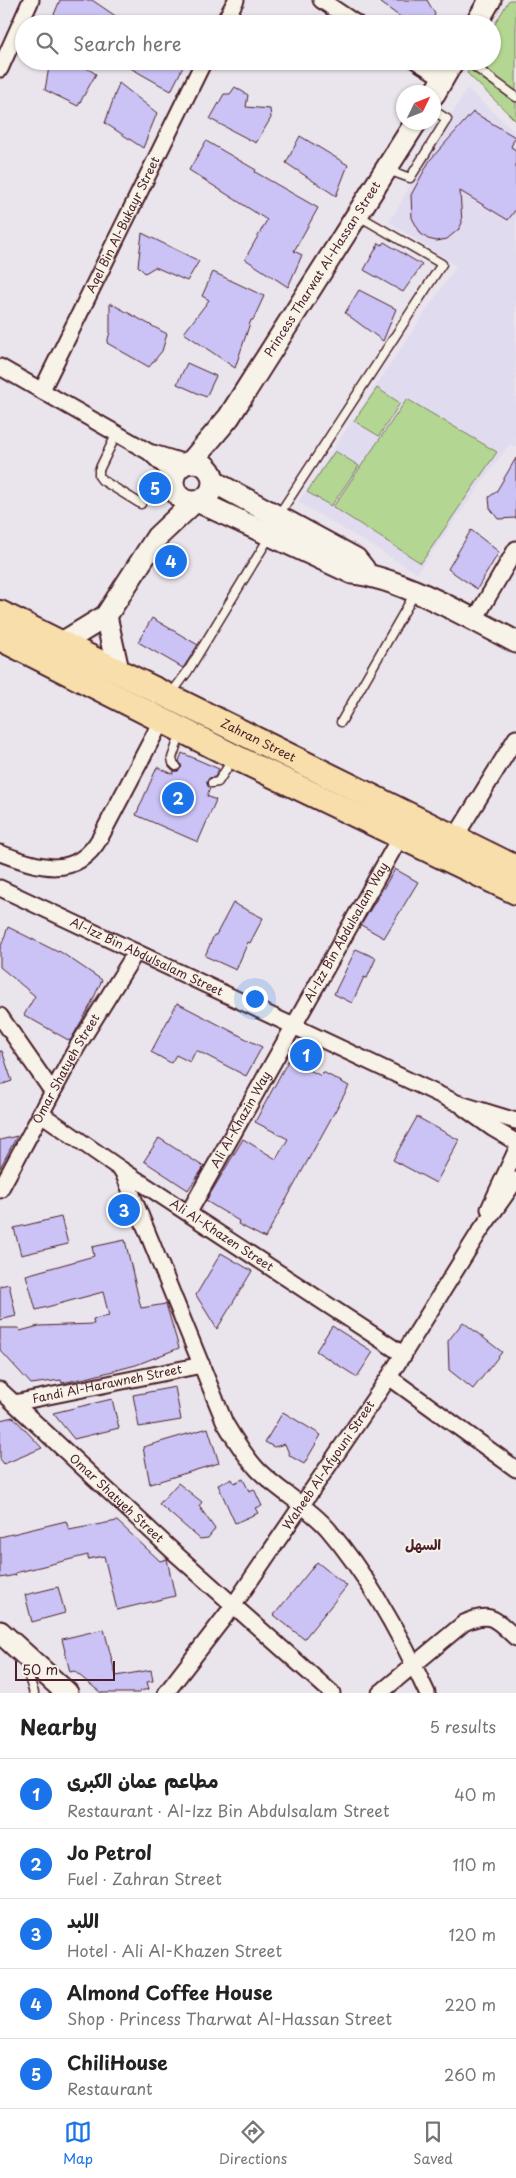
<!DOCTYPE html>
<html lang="en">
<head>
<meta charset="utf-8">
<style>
  body { margin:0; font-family:"Playpen Sans","Playpen Sans Arabic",sans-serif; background:#f6f6f6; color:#222 }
  .compass { position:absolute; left:396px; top:85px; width:45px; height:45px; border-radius:50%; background:#fff; box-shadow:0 1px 4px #0004; rotate:47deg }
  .scale { position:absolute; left:15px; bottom:12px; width:100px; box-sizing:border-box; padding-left:5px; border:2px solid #4a1f2b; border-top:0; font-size:14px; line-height:18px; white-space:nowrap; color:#4a1f2b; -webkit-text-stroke:4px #f7f3e8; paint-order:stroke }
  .you { position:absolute; left:254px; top:998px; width:18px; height:18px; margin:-12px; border:4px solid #fff; border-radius:50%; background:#1a73e8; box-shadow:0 0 0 8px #1a73e833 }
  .badge { display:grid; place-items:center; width:32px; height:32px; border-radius:50%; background:#1a73e8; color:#fff; font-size:16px; font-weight:700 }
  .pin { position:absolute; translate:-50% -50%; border:2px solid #fff; box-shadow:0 1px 5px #0006 }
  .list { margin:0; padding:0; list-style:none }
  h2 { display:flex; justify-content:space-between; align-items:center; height:65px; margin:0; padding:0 20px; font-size:21px }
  h2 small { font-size:16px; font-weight:400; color:#767676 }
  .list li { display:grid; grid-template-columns:32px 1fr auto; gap:15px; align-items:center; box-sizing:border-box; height:70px; padding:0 20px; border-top:1px solid #e0e0e0 }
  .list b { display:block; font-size:19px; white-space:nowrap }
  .list p { margin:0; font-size:16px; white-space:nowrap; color:#767676 }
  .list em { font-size:16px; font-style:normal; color:#767676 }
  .icon { flex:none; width:28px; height:28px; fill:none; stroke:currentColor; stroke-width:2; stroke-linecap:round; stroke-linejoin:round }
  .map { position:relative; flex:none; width:516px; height:1693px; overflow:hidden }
  .search { position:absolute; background:#fff; box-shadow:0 1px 4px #0004; left:15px; right:15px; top:15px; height:55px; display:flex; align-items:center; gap:12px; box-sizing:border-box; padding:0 18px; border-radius:28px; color:#767676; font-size:19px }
  .sheet { height:415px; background:#fff }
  nav { display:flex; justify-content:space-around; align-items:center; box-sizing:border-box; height:70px; border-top:1px solid #e0e0e0; background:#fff; font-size:14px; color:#767676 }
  nav a { display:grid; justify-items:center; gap:2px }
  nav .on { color:#1a73e8 }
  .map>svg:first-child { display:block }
  .built { fill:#e1dbef }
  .park { fill:#b3d792; stroke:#7e7b5e }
  .building { fill:#cbc3f5; stroke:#4a1f2b }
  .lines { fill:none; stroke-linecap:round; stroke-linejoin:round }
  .lane-casing { stroke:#4a1f2b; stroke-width:11 }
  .street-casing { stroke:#4a1f2b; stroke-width:19 }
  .secondary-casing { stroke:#4a1f2b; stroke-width:25 }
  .primary-casing { stroke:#4a1f2b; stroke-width:28 }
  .lane { stroke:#f7f3e8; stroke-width:8 }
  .street { stroke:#f7f3e8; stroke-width:15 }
  .secondary { stroke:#f7f3e8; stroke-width:21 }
  .primary { stroke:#f8deab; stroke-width:24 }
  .labels { text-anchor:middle; stroke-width:4; stroke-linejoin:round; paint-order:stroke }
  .street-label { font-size:12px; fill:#4a1f2b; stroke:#f7f3e8 }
  .neighbourhood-label { font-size:14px; font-weight:bold; fill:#4a1f2b; stroke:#f7f3e8 }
</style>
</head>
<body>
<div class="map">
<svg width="516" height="1693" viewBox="0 0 516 1693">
  <rect width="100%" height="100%" fill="#eae5ec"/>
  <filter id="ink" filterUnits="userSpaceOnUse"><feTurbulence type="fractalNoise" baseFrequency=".02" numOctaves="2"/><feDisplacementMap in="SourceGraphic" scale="10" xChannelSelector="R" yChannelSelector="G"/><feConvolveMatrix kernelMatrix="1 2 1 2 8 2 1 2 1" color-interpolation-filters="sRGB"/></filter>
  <g filter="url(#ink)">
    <path class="built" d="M467 88 516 133V448L510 444 417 573 298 502 456 266 389 222Z"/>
    <path class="park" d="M509 0H516V121L467 73 474 61H492V29Z
      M377 388 400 403 379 436 354 421Z
      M407 399 497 452 421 563 333 507Z
      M335 451 359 466 331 506 307 492Z"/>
    <path class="building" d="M60 0H92L117 17 113 24H50Z
      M377 0H427L435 14 431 24H410Z
      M50 61H76L96 74 78 106 45 90Z
      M118 61H186L171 91Z
      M119 83 157 113 143 148 105 123Z
      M235 87 248 95 246 107 270 109 271 118 256 143 210 119 224 94H230Z
      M473 112 515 137 511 147 516 150V209L508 220 460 191 462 223 459 229 447 239 437 241 428 239 421 234 412 218 411 195 430 160Z
      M300 136 348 165 336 196 286 163Z
      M206 141 256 170 255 172 318 208 294 251 302 255 288 287 245 259 267 220 189 170Z
      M142 233 199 261 187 281 155 267 145 273 138 266Z
      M384 242 422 265 403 292 364 270 379 243 382 245Z
      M213 272 264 296 253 320H251L235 368 184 333 209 300 202 296Z
      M359 290 396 309 383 341 345 313Z
      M110 303 167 334 162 351 149 367 107 343 110 332Z
      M187 363 216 376 206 397 177 384Z
      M516 458V518L498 519 490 508 489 497 496 492Z
      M471 530 499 552 477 589 448 569Z
      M152 618 198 645 183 668 138 642Z
      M182 753 219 769 215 777 209 778 207 782 210 788 207 796 216 800 198 842 136 815 157 767 173 774 174 771H178L182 767 179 761Z
      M395 869 418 882 384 938 361 925Z
      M233 903 263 918 250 943 248 942 236 970 205 956 214 935H216Z
      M8 927 58 952 59 951 102 980 90 1006 70 1041 24 1015 35 996 0 967V949Z
      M356 949 376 958 367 978 364 977 352 1003 334 994Z
      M177 1003 262 1047 246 1076 196 1050 190 1062 176 1055 171 1063 151 1052Z
      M0 1051H2L12 1081 0 1085Z
      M289 1059 321 1076 323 1072 349 1086 265 1238 238 1224 239 1221 206 1201 243 1139 276 1159 288 1139 255 1122Z
      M417 1117 459 1140 436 1183 393 1160Z
      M17 1136 0 1168V1140Z
      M159 1138 204 1167 188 1190 144 1161Z
      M61 1217 68 1244 21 1255 14 1228Z
      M125 1240 141 1308 166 1304 179 1348 136 1365 90 1377 62 1383 61 1380 31 1384 0 1350V1328H19L20 1331 39 1326 94 1324 93 1319 109 1316 103 1292 36 1310 26 1275 94 1256 92 1247Z
      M221 1253 252 1271 217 1329 196 1295Z
      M9 1284 16 1316 0 1320V1286Z
      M463 1322 502 1352 473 1389 449 1370 448 1341Z
      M332 1326 373 1352 357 1377 316 1351Z
      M175 1387 181 1420 139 1427 133 1395Z
      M112 1399 119 1428 74 1439 53 1413Z
      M283 1412 321 1435 304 1464 290 1456 285 1444 274 1447 265 1442Z
      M13 1417 42 1448 4 1464 0 1459V1420Z
      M208 1428 219 1463 150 1484 143 1447Z
      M232 1479 234 1483 243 1479 249 1491 254 1489 262 1506 255 1508 258 1513 235 1523 218 1485Z
      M178 1483 202 1502 199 1506 215 1529 208 1538 200 1539 159 1504Z
      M66 1521 69 1530 117 1521 160 1561 167 1559 175 1596 117 1610 104 1556 88 1559V1555L15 1573 16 1575 0 1578V1537Z
      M317 1562 347 1586 304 1639 274 1615Z
      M58 1587 65 1613 32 1622 25 1595Z
      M104 1629 116 1676 151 1670 153 1681 147 1682 149 1689 140 1691V1693H101L74 1671 70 1672 62 1639Z"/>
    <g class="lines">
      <defs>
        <path id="lane" d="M467 61 516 97
          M388 170 410 178 447 119 434 111
          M117 433 99 470V476L102 480 141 504
          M278 516 442 264 359 216
          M171 694 188 671 270 536
          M341 722 415 593
          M176 766 173 763 172 758 181 732
          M212 783 218 782 233 759
          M27 1671 34 1693"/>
        <g id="street">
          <path d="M321 0 357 24"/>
          <path d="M223 24 236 0"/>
          <path d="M416 61 443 78"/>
          <path d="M0 69 31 0"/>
          <path d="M0 367 149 452 174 475"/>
          <path id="s1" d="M42 390 204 61"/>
          <path d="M153 453 186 463"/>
          <path d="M474 621 516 549"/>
          <path d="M454 839 516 738"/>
          <path d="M0 853C38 867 75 881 100 838L162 720"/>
          <path id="s2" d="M0 888 457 1103 516 1121"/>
          <path d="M0 1016 52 1091"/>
          <path d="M464 1108 492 1128 516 1142"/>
          <path id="s3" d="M40 1113 122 1170 404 1355"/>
          <path d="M122 1170 225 1423C235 1440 245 1456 258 1470 280 1492 308 1506 328 1529 369 1577 401 1636 427 1693"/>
          <path id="s4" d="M0 1190 77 1047 136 952"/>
          <path d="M489 1209 516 1151"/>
          <path id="s5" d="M189 1212 400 837"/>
          <path d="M389 1377 516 1469"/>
          <path id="s6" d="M0 1390 177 1555 332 1693"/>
          <path id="s7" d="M14 1403 202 1365"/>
          <path id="s8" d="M166 1693 233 1606 389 1377 480 1231 516 1180"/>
          <path d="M380 1693 464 1623C491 1610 496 1620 516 1638"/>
        </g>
        <g id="secondary">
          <path d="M476 24 490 0"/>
          <path d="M434 94 453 61"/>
          <circle cx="193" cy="482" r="20"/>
          <path id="s9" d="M191 462 229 417 416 122"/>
          <path d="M214 482 356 559 364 569"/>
          <path d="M199 502 352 573C400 577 472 619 516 642"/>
          <path d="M106 616 118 670"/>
          <path d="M62 643 106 616 157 537 193 503"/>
          <path d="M0 1632 67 1693"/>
        </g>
        <g id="primary">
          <path id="s10" d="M0 613 516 868"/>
          <path d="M0 638 235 757 516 892"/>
        </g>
      </defs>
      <use href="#lane" class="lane-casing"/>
      <use href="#street" class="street-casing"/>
      <use href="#secondary" class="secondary-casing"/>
      <use href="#primary" class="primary-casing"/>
      <use href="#lane" class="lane"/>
      <use href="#street" class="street"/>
      <use href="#secondary" class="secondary"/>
      <use href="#primary" class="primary"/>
    </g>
  </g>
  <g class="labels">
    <g class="street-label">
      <text dy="4" stroke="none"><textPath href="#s1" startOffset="184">Aqel Bin Al-Bukayr Street</textPath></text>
      <text dy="4" stroke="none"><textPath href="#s9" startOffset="234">Princess Tharwat Al-Hassan Street</textPath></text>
      <text dy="4" stroke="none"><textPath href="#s10" startOffset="288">Zahran Street</textPath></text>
      <text dy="4" stroke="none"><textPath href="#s5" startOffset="321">Al-Izz Bin Abdulsalam Way</textPath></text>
      <text dy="4" stroke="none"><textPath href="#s2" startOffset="162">Al-Izz Bin Abdulsalam Street</textPath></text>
      <text dy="4" stroke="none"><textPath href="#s4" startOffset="138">Omar Shatyeh Street</textPath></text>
      <text dy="4" stroke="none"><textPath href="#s5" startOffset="106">Ali Al-Khazin Way</textPath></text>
      <text dy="4" stroke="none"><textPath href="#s3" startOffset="219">Ali Al-Khazen Street</textPath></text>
      <text dy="4" stroke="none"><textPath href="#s7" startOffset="95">Fandi Al-Harawneh Street</textPath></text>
      <text dy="4" stroke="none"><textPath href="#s8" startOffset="280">Waheeb Al-Afyouni Street</textPath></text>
      <text dy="4" stroke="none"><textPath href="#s6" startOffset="159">Omar Shatyeh Street</textPath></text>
    </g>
    <g class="neighbourhood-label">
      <text x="423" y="1550">السهل</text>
    </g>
  </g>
</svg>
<svg class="compass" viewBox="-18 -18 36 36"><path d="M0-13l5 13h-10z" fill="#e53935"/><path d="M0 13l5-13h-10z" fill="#767676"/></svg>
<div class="scale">50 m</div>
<div class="you"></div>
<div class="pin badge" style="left:306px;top:1055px">1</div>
<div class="pin badge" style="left:178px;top:798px">2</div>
<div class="pin badge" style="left:124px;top:1210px">3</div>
<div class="pin badge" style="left:171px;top:561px">4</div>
<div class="pin badge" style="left:155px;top:488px">5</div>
<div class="search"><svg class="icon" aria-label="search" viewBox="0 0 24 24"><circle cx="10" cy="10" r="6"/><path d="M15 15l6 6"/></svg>Search here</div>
</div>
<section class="sheet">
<h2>Nearby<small>5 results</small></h2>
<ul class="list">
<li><span class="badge">1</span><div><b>مطاعم عمان الكبرى</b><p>Restaurant · Al-Izz Bin Abdulsalam Street</p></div><em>40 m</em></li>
<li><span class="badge">2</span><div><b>Jo Petrol</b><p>Fuel · Zahran Street</p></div><em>110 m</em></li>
<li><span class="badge">3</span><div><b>اللبد</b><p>Hotel · Ali Al-Khazen Street</p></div><em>120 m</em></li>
<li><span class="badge">4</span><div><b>Almond Coffee House</b><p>Shop · Princess Tharwat Al-Hassan Street</p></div><em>220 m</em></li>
<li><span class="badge">5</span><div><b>ChiliHouse</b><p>Restaurant</p></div><em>260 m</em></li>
</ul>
</section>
<nav>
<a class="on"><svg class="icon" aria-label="map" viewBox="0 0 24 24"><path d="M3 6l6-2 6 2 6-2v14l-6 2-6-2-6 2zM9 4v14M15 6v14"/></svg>Map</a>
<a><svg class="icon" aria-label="directions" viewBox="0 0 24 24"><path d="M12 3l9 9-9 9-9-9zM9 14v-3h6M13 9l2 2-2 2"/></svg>Directions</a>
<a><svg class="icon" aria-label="saved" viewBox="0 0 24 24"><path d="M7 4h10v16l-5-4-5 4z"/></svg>Saved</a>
</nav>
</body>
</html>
